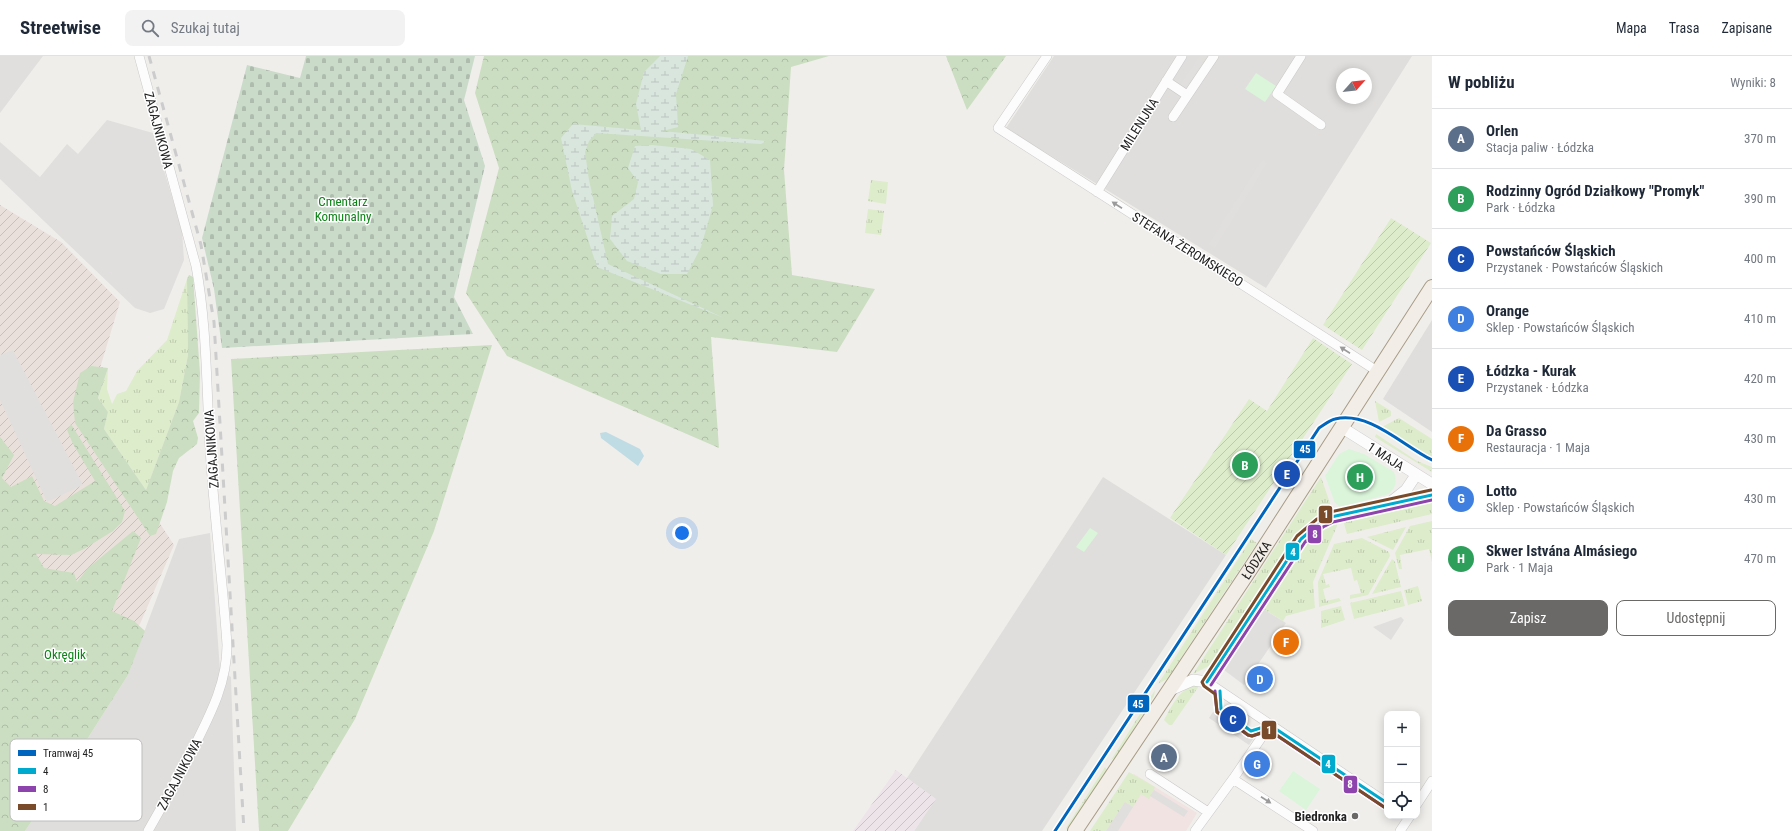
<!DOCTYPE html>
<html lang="pl">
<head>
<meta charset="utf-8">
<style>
  body { margin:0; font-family:"Roboto Condensed",sans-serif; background:#f2f2f3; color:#1f2937 }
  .controls { position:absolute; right:12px; bottom:12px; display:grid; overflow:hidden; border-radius:8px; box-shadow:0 2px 10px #0003 }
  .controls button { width:36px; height:36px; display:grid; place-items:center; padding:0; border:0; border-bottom:1px solid #e0e1e3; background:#fff; color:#1f2937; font:20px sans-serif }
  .compass { position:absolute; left:1336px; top:12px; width:36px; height:36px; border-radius:50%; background:#fff; box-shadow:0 2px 10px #0003; rotate:63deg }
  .you { position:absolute; left:682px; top:477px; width:14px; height:14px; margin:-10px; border:3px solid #fff; border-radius:50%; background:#1a73e8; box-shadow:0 0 0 6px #1a73e833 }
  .badge { display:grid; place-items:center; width:26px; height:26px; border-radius:50%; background:#6a6968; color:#fff; font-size:13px; font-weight:700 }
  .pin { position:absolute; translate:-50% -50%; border:2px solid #fff; box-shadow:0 1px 4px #0006 }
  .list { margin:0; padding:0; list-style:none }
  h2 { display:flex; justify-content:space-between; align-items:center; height:52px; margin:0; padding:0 16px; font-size:17px }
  h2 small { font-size:13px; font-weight:400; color:#747a83 }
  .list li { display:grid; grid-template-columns:26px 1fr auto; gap:12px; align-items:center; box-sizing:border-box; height:60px; padding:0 16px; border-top:1px solid #e0e1e3 }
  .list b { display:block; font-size:15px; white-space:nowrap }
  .list p { margin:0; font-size:13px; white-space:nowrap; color:#747a83 }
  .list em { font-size:13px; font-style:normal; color:#747a83 }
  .actions { display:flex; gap:8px; padding:12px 16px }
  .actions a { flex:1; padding:9px 0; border:1px solid #6a6968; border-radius:8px; text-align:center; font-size:14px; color:#6a6968 }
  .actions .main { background:#6a6968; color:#fff }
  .icon { flex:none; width:22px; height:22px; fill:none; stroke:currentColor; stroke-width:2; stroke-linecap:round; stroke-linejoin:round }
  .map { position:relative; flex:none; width:1432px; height:775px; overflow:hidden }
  header { display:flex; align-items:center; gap:24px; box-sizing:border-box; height:56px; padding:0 20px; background:#fff; border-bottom:1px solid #e0e1e3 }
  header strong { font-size:19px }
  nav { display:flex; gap:22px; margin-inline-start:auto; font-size:14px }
  .search { width:280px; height:36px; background:#f2f2f3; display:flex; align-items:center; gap:10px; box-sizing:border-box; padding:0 14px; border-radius:8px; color:#747a83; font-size:15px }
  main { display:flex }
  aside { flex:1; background:#fff }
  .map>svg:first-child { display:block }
  .residential { fill:#dfdedc; fill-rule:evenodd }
  .commercial { fill:#f1e3e1 }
  .industrial { fill:url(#industrial-furrows) }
  .military { fill:url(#military-furrows) }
  .grass { fill:url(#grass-tufts) }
  .forest { fill:url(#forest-crowns) }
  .wetland { fill:url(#wetland-marsh) }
  .cemetery { fill:url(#cemetery-stones) }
  .park { fill:#daf5da }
  .garden { fill:url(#garden-furrows) }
  .parking { fill:#e0dfde }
  .water { fill:#bfdbe3 }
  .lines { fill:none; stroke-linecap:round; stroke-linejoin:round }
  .minor-casing { stroke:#c9c8c7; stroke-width:10 }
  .tertiary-casing { stroke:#c9c8c7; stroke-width:12 }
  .primary-casing { stroke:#a79c86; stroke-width:16 }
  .minor { stroke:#fdfcfc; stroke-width:9 }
  .tertiary { stroke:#fdfcfc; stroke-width:11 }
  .primary { stroke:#f3ede7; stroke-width:14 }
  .rail { stroke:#ccc; stroke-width:3; stroke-dasharray:8 8; stroke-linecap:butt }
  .bus-1-casing { stroke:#fff; stroke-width:6 }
  .bus-2-casing { stroke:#fff; stroke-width:6 }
  .bus-3-casing { stroke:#fff; stroke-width:6 }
  .bus-1 { stroke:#00a9ce; stroke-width:3 }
  .bus-2 { stroke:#8e44ad; stroke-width:3 }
  .bus-3 { stroke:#7a4b2a; stroke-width:3 }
  .tram-1-casing { stroke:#fff; stroke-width:6 }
  .tram-1 { stroke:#0065bd; stroke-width:3 }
  .oneway { fill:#9a9a9a }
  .poi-dot { fill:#6a6968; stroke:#fff; stroke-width:1.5 }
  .labels { text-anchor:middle; stroke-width:3; stroke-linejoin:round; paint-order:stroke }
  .street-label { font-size:13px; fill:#222; stroke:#fff }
  .park-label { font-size:13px; fill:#0c8416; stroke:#fff }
  .poi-label { font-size:13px; font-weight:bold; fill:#222; stroke:#fff; text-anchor:end }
  .key { fill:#fff; stroke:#bdbdbd; stroke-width:1 }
  .key-label { font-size:11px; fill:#222 }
  .line-badge { stroke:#fff; stroke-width:1.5 }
  .badge-label { font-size:11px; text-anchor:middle; font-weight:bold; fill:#fff }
</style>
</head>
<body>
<header>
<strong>Streetwise</strong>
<div class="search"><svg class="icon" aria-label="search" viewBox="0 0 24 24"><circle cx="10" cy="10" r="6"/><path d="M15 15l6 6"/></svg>Szukaj tutaj</div>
<nav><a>Mapa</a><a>Trasa</a><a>Zapisane</a></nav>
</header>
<main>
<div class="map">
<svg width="1432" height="775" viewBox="0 0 1432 775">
  <defs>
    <pattern id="industrial-furrows" width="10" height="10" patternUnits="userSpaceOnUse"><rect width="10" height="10" fill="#ede4e9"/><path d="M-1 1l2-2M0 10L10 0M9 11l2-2" fill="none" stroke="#cbc3c8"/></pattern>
    <pattern id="military-furrows" width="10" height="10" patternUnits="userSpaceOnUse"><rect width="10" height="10" fill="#eae0db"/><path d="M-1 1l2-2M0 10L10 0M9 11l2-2" fill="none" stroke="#c8c0bc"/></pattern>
    <pattern id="grass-tufts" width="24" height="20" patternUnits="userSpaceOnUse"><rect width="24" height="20" fill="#ddeccb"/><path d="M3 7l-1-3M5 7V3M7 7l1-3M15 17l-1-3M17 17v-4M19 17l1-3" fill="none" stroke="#bdcaae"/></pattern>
    <pattern id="forest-crowns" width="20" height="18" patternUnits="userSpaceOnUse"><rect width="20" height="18" fill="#cbdec1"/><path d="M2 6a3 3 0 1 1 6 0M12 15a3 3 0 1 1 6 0" fill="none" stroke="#aebea6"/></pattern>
    <pattern id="wetland-marsh" width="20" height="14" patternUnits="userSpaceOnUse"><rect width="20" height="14" fill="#d9e6de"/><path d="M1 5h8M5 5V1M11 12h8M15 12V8" fill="none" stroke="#bac5be"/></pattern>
    <pattern id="cemetery-stones" width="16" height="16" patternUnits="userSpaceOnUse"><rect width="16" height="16" fill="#cadbca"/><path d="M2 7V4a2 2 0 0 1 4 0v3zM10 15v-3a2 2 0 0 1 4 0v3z" fill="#adbcad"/></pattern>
    <pattern id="garden-furrows" width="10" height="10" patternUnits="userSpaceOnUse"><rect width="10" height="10" fill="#ddeccb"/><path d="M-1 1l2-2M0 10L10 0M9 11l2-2" fill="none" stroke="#bdcaae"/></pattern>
  </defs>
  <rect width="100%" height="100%" fill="#f0eeeb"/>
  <path class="residential" d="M1054 0H1412L1266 232 1006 72ZM1342 18H1366V42H1342Z
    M1432 264V376L1383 343Z
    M1103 421 1226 499 1042 775H914L935 743 907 722Z
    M210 477 220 614 231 621 236 775H25L79 696 128 619 179 483Z"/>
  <path class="commercial" d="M1134 718 1197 757 1186 775H1096Z"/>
  <path class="industrial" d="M896 714 936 743 914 775H853Z"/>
  <path class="military" d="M0 149 61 186 120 246 87 355 174 489 140 568 62 697 0 711Z"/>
  <path class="grass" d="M871 124 888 126 886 148 868 145Z
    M868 153 884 155 881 179 865 177Z
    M187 223 188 299 179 346 146 434 104 373 108 356 98 342 108 312 107 333 112 348 117 338 126 335 137 315 167 284Z
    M1375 345 1391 355V360L1379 366Z
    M1399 362 1432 383V403L1416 395 1380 372Z
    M1376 378 1417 405 1432 411V416L1375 381Z
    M1321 421 1332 453 1312 465 1299 478 1218 602 1209 610 1193 618Z
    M1432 444V458L1347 478 1343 464Z
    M1432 465V506L1429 493 1400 499 1402 513H1399L1395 497 1410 470Z
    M1337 467V470L1313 526 1315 552 1286 560 1283 565 1262 552C1282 522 1300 480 1337 467Z
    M1406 471 1393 494 1367 481Z
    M1362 482 1389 496 1390 500 1368 539 1350 543V539L1361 537 1357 524 1354 525 1351 512 1323 518 1326 529 1329 528 1330 531 1323 533 1326 545 1339 542 1341 545 1319 551 1318 526 1334 488Z
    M1251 483 1257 487 1167 623 1158 628Z
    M1392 503 1395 506 1401 531 1372 538Z
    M1418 530 1422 545 1408 549 1404 534Z
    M1401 535 1405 550 1354 563 1350 547Z
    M1341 550 1345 564 1321 572V555Z
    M1193 630H1199L1172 669H1169L1164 664C1172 650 1178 635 1193 630Z
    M1155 634 1154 640 1116 701 1111 704Z
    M1105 711 1107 714 1068 774 1066 772Z
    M1129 716 1155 731 1149 743 1141 738 1133 751 1125 746 1106 775H1090Z"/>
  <path class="forest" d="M484 0H829L791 11 784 114 792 219 875 233 837 296 711 281 719 392 507 300 466 237 499 112 475 37Z
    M946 0H1006L967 54Z
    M189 219 193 221 200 317 199 357 193 365 198 382 197 388 179 402 173 415 167 446 156 478 150 480 75 367 73 346 80 317 91 310 108 312 98 342 108 356 104 373 146 434 179 346 188 299 187 223Z
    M492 289 434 475 355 663 288 775H259L231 303Z
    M71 368 125 455 122 466 113 475 84 493 71 499 36 498 44 512 74 517 77 526 88 512 133 475 141 482 112 555 134 565 145 575 128 619 79 696 25 775H0V381L14 399 2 422 11 431 32 420 44 445 55 450 95 425 73 388 67 374Z"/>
  <path class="wetland" d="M660 0H688L676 38 678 71 662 75 766 85 761 88 596 77 589 85 585 96 589 124 608 208 724 262 597 211 572 135 561 82 573 68 641 74 636 48 644 16Z
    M652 89 691 93 710 104 713 149 701 191 687 218H661L627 205 610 183 612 160 634 143 638 126 628 112 635 90Z"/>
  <path class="cemetery" d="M306 0H475L464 44 485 110 454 241 473 278 222 292 214 233 202 182 247 9 300 22Z"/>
  <path class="park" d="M1256 17 1276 30 1265 46 1245 33Z
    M1349 393 1364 398 1394 416C1397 426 1396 431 1389 438L1340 451 1335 447 1325 420 1339 398Z
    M1090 472 1098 477 1084 496 1076 491Z
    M1293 715 1320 733 1306 754 1279 735Z"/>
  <path class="garden" d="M1391 162 1431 187 1362 294 1323 269Z
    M1313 282 1352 308 1226 499 1170 462 1249 343 1267 355Z"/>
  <path class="parking" d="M0 0H43L0 57Z
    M1200 0H1207L1185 33 1180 29Z
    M107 64 153 77 182 175 184 204 164 253 150 257 135 252 0 123V86L40 121 67 88 78 98Z
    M1262 104 1267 107 1215 192 1209 188Z
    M13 294 83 429 47 446 0 344V299Z
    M1263 553 1286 567 1244 629 1224 614Z
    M1401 561 1404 564 1391 584 1373 571Z
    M1213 656 1253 683 1249 689 1209 662Z
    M1154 734 1188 755 1184 761 1150 740Z
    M1125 746 1133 751 1118 775H1106Z"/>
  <path class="water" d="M606 376 640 393 644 400 638 410 601 382 600 377Z"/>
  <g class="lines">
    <defs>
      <path id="minor" d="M139 0 196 210C208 275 206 341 211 407 215 468 223 528 227 589 227 626 211 657 195 689 180 718 164 747 148 775
        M1047 0 998 72 1377 315
        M1301 0 1277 38 1321 69
        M1166 25 1187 39
        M1173 61 1214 0
        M1097 136 1182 0
        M1207 626 1387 747
        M1150 718 1208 756
        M1233 723 1313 775
        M1417 748 1432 725
        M1195 775 1233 723 1270 669
        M1400 775 1410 760"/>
      <path id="tertiary" d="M1341 371 1432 428
        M1391 446 1406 434 1416 419
        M1168 635 1193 624 1207 626 1301 483 1320 467 1331 461 1432 439"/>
      <g id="primary">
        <path id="s1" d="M1075 775 1251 512 1432 231"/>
      </g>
    </defs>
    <use href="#minor" class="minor-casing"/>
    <use href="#tertiary" class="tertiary-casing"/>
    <use href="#primary" class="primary-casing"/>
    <use href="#minor" class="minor"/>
    <use href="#tertiary" class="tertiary"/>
    <use href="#primary" class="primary"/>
    <path class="rail" d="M149 0 201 189 214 266 244 775"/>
    <defs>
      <path id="bus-1" d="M1207 626 1301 483 1320 467 1331 461 1432 439
        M1220 635 1221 653 1251 675 1270 669
        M1270 669 1387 747"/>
      <path id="bus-2" d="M1211 629 1305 486 1323 471 1333 466 1432 444
        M1215 635 1217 656 1248 679 1252 680 1272 674
        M1267 673 1384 751"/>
      <path id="bus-3" d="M1384 751 1269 674 1252 680 1248 679 1217 656 1215 638 1204 630 1202 626 1297 480 1317 463 1330 456 1431 434"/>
    </defs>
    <use href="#bus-1" class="bus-1-casing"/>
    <use href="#bus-2" class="bus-2-casing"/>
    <use href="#bus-3" class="bus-3-casing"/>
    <use href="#bus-1" class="bus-1"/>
    <use href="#bus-2" class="bus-2"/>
    <use href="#bus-3" class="bus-3"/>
    <defs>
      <path id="tram-1" d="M1055 775 1319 372C1324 369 1330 364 1335 363 1370 355 1403 390 1432 404"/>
    </defs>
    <use href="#tram-1" class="tram-1-casing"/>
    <use href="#tram-1" class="tram-1"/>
  </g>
  <defs><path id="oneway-solid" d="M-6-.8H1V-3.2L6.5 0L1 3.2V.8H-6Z"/></defs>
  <g class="oneway">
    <use href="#oneway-solid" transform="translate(1117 149) rotate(-147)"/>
    <use href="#oneway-solid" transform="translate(1345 294) rotate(-147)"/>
    <use href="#oneway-solid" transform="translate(1266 744) rotate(33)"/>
  </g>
  <circle class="poi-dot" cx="1355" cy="760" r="4"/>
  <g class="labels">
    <g class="street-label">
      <text transform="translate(1139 68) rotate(-58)" y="5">MILENIJNA</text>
      <text transform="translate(159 74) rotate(75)" y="5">ZAGAJNIKOWA</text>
      <text transform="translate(1188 193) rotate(32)" y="5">STEFANA ŻEROMSKIEGO</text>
      <text transform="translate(211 393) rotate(-94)" y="5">ZAGAJNIKOWA</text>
      <text transform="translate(1386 400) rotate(33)" y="5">1 MAJA</text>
      <text dy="5" stroke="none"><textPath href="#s1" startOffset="326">ŁÓDZKA</textPath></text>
      <text transform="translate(179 718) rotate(-62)" y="5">ZAGAJNIKOWA</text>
    </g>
    <g class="park-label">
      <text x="343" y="150">Cmentarz<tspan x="343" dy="15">Komunalny</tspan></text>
      <text x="65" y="603">Okręglik</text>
    </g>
    <g class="poi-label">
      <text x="1347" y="765">Biedronka</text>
    </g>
  </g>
  <rect x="10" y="683" width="132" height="82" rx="6" class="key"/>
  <rect x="18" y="694" width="18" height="6" fill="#0065bd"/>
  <rect x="18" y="712" width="18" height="6" fill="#00a9ce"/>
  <rect x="18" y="730" width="18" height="6" fill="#8e44ad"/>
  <rect x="18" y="748" width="18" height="6" fill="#7a4b2a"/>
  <g class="key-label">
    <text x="43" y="701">Tramwaj 45</text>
    <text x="43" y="719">4</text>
    <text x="43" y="737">8</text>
    <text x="43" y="755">1</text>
  </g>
  <g class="line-badge">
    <rect x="1293" y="384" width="23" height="19" rx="4" fill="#0065bd"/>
    <rect x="1318" y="449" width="15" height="19" rx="4" fill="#7a4b2a"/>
    <rect x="1307" y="468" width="15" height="20" rx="4" fill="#8e44ad"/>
    <rect x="1285" y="486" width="15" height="19" rx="4" fill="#00a9ce"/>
    <rect x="1127" y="638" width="23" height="19" rx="4" fill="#0065bd"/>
    <rect x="1261" y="664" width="16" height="20" rx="4" fill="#7a4b2a"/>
    <rect x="1321" y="698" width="15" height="20" rx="4" fill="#00a9ce"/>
    <rect x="1343" y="719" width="15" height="19" rx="4" fill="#8e44ad"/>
  </g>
  <g class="badge-label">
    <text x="1305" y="397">45</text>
    <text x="1326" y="462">1</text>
    <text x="1315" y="482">8</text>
    <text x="1293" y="500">4</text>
    <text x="1138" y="652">45</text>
    <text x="1269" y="678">1</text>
    <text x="1328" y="712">4</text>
    <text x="1350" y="732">8</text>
  </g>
</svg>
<div class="controls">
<button>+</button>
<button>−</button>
<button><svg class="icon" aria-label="locate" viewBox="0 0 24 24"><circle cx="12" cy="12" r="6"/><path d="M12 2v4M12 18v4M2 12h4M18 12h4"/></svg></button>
</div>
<svg class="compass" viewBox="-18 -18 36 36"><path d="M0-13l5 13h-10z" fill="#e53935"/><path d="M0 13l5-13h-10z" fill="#747a83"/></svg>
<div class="you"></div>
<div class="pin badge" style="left:1164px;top:701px;background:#5c6f8a">A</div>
<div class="pin badge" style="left:1245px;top:409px;background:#2e9e5b">B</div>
<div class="pin badge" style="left:1233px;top:663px;background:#1a4fb4">C</div>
<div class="pin badge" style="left:1260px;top:623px;background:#3f7fe0">D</div>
<div class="pin badge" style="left:1287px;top:418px;background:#1a4fb4">E</div>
<div class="pin badge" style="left:1286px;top:586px;background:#e8710a">F</div>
<div class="pin badge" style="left:1257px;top:708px;background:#3f7fe0">G</div>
<div class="pin badge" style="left:1360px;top:421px;background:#2e9e5b">H</div>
</div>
<aside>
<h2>W pobliżu<small>Wyniki: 8</small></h2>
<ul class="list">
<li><span class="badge" style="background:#5c6f8a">A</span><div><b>Orlen</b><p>Stacja paliw · Łódzka</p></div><em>370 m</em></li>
<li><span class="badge" style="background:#2e9e5b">B</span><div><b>Rodzinny Ogród Działkowy &quot;Promyk&quot;</b><p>Park · Łódzka</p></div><em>390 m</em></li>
<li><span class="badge" style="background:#1a4fb4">C</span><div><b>Powstańców Śląskich</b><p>Przystanek · Powstańców Śląskich</p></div><em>400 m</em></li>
<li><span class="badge" style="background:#3f7fe0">D</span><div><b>Orange</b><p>Sklep · Powstańców Śląskich</p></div><em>410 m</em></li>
<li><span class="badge" style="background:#1a4fb4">E</span><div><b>Łódzka - Kurak</b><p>Przystanek · Łódzka</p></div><em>420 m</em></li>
<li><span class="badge" style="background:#e8710a">F</span><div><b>Da Grasso</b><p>Restauracja · 1 Maja</p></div><em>430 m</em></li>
<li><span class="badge" style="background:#3f7fe0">G</span><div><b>Lotto</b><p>Sklep · Powstańców Śląskich</p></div><em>430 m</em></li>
<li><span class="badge" style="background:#2e9e5b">H</span><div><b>Skwer Istvána Almásiego</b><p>Park · 1 Maja</p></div><em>470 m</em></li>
</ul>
<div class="actions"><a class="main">Zapisz</a><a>Udostępnij</a></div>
</aside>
</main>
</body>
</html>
